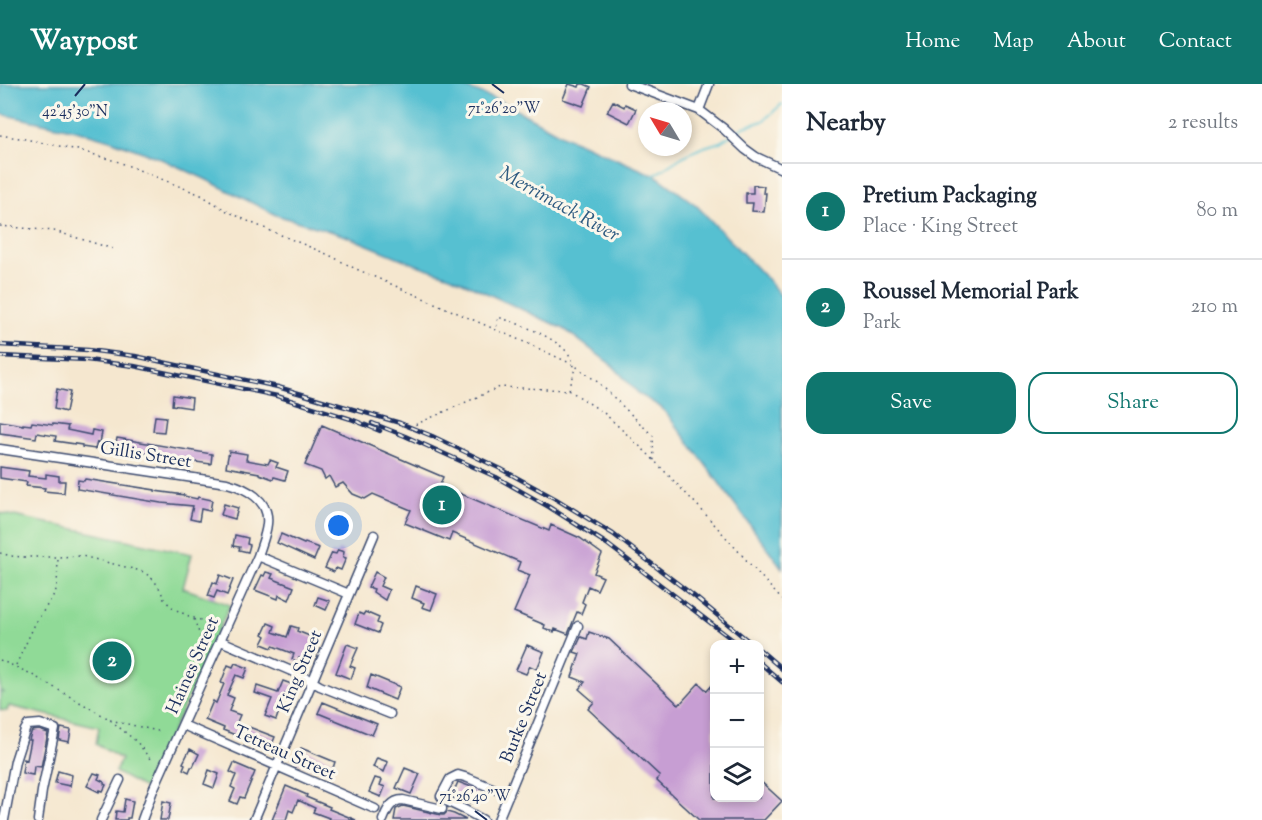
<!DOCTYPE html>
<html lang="en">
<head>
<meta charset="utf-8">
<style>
  body { margin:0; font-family:"Sorts Mill Goudy",serif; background:#f6f6f7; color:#1f2937 }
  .controls { position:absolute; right:18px; bottom:18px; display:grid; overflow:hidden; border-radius:12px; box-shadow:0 3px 9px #0003 }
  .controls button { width:54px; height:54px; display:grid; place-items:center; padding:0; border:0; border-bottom:2px solid #e0e1e3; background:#fff; color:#1f2937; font:30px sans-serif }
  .compass { position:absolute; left:638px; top:18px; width:54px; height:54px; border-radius:50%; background:#fff; box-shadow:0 3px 9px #0003; rotate:308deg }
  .you { position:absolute; left:339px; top:442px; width:21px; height:21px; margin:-15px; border:4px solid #fff; border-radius:50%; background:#1a73e8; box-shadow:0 0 0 9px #1a73e833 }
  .badge { display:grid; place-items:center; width:39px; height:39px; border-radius:50%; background:#0f766e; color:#fff; font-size:20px; font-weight:700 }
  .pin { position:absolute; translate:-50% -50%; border:3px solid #fff; box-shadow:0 2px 6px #0006 }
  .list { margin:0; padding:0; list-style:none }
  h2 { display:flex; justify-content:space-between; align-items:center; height:78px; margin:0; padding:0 24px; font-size:26px }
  h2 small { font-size:20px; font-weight:400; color:#747a83 }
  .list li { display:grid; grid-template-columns:39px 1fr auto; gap:18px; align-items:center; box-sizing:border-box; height:96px; padding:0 24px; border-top:2px solid #e0e1e3 }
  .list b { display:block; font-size:22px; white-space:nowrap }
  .list p { margin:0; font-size:20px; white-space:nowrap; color:#747a83 }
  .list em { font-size:20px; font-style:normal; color:#747a83 }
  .actions { display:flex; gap:12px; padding:18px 24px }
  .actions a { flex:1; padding:14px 0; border:2px solid #0f766e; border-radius:18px; text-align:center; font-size:21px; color:#0f766e }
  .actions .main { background:#0f766e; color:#fff }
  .icon { flex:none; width:33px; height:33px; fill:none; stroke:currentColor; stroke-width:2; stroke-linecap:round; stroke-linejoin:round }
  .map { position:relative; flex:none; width:782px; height:736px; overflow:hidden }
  header { display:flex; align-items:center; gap:36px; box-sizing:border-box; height:84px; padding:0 30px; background:#0f766e; color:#fff }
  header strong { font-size:28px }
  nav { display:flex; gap:33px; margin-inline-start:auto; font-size:21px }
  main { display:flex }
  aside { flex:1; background:#fff }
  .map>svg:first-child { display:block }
  .green { fill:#90da97; stroke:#56847a; stroke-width:1.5 }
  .water { fill:#56c0d1; stroke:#387898; stroke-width:1.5 }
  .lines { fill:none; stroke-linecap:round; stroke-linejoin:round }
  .stream { stroke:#56c0d1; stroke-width:2 }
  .building { fill:#c79ed3 }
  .minor-casing { stroke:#3c4b6f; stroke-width:11 }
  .path { stroke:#3c4b6f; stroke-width:1.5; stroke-dasharray:1.5 4.5; stroke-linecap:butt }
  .minor { stroke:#fff; stroke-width:8 }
  .rail-casing { stroke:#1b2f5e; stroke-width:4.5 }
  .rail { stroke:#fbf7ec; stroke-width:2; stroke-dasharray:7; stroke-linecap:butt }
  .ticks { fill:none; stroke:#1b2f5e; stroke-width:2 }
  .labels { text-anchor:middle; stroke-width:6; stroke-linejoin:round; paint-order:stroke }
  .street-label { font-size:18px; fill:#1b2f5e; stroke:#fbf7ec }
  .water-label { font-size:20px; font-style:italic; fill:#2d5a80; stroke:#fbf7ec }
  .ticks-label { font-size:15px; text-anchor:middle; fill:#1b2f5e; stroke:#fbf7ec; stroke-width:6; stroke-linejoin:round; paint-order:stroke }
</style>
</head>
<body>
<header>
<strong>Waypost</strong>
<nav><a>Home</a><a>Map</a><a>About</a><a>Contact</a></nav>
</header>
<main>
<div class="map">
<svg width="782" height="736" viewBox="0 0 782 736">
  <rect width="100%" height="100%" fill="#fbf7ec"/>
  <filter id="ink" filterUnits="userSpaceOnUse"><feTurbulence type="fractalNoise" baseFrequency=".0167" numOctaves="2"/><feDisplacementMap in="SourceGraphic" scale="12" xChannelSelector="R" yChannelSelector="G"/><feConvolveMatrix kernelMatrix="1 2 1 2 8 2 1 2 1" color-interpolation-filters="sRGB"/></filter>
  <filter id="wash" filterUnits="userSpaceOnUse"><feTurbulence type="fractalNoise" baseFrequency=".008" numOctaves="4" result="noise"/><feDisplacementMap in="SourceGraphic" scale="24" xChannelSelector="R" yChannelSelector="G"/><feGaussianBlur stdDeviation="1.35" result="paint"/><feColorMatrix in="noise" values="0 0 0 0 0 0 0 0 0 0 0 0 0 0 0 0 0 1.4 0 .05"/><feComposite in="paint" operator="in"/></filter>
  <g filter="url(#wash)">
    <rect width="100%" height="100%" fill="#f5e7cf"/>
    <path class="green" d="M0 429 192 470 183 504 230 521 146 705 115 688 121 675 96 660 99 643 9 622 7 627 0 626V608L5 609 0 607Z"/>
    <path class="water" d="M0 0H456L500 17 564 52 658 93 696 121 768 196 782 213V484L697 369 662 324 639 310 613 282 564 245 450 192 417 181 346 152 276 131 205 95 159 74 110 56 76 46 0 30Z"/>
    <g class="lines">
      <path class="stream" d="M653 92 682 73 701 64 720 58 744 43 763 37 782 20"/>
    </g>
    <g id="blocks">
      <path class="building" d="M569 0 579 3 580 0H584L591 3 583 22 563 15Z
        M613 17 624 23 625 20 636 25 629 39 607 28Z
        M753 101 764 102 763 109H766L764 128 752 127 753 119H746V109H753Z
        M57 305 70 308 66 328 54 325Z
        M173 311 192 314 191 324 172 321Z
        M155 332 166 333 164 348 153 347Z
        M0 337 23 341V340L31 341 32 338 53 341V340L68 342 67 346 91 351 92 346 102 348 100 359 97 358 95 365 82 363V361L55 357 56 352 37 349 36 354 0 349Z
        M322 341 443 393 440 401 549 447 551 441 580 454 602 470 594 489 603 493 597 506 588 502 582 518 585 520 581 530 577 528 568 550 555 545 554 548 544 544 545 541 514 528 530 491 517 486 520 478 452 449 449 457 405 439 411 426 373 410 365 415 353 410 343 399 335 403 329 392 325 395 321 387 305 381Z
        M117 354 212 370 211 380 149 372V370L115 364Z
        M229 367 247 370 246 376 268 380 270 376 278 379 276 383 288 387 285 396 274 393 273 395 259 390V389L226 383Z
        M0 383 29 387 28 392 46 394V390L59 392V397H65L64 409 44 407 45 404 26 402 27 398 0 394Z
        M85 395 155 406V407L184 411V412L197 415 198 413 212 416 210 427 201 425 199 437 190 435 193 422 161 419 77 405 78 396 84 397Z
        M224 420 238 424 235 435 221 431Z
        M281 450 304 460 305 459 319 464 314 476 277 459Z
        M235 451 248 454 247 460 250 461 248 468 239 466 240 463 233 462Z
        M338 466 344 468 343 473 346 474 341 486 336 484 334 488 325 484 332 469 336 470Z
        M266 488 273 490 271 494 294 503 289 516 279 511 278 515 255 506 262 491 264 492Z
        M375 488 384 493 380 502 389 506 385 516 373 508 374 505 368 503Z
        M220 491 233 496 227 511 217 507 214 514 208 512 213 498 217 500Z
        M416 502 437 510 431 526 422 523 424 519 412 514Z
        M318 513 330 517 326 526 315 521Z
        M365 528 379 534 377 539 381 541 378 549 355 540 359 529 363 531Z
        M268 539 275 542 273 548 287 553 291 542 298 544 297 547 317 555 313 566 312 565 308 573 306 572 305 576 299 574 298 578 292 575 294 570 273 562 272 564 262 560 266 552 263 550Z
        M589 548 609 555 679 621 699 599 707 607 714 599V714H759V696L782 717 764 736H699L656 696 660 692 588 625 594 618 579 605 585 598 572 593 580 570 574 568 581 553 587 555Z
        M347 560 358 564 350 582 355 584 351 595 336 589Z
        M527 561 544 568 537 585 530 582 526 590 516 586Z
        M235 579 248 584 244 594 236 591 227 611 234 614 229 627 240 631 236 640 248 645 249 643 275 653 270 665 223 646 224 644 205 636 213 617 216 619 224 600 221 599 228 581 233 583Z
        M371 591 400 603 395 616 367 604Z
        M283 597 294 601 290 612 285 610 276 636 265 632 272 615 255 609 257 602 278 609Z
        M323 618 377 640 372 651 318 629Z
        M61 644 71 646 69 658 59 656Z
        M39 646 48 649 41 683 34 682 33 691 22 689 24 675 27 676 31 656H29L31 649 32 647Z
        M301 664 335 678 332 687 313 680 311 684 295 677Z
        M190 665 199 670 193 683H191L189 688 183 685 185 680 183 679Z
        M377 674 388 678 384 688 373 683Z
        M234 679 255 688 244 714 240 713 237 720 230 717 235 705 231 703 236 691 230 688Z
        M405 684 420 690 411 710 396 704Z
        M209 686 219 690 214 704 204 700Z
        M58 687 72 691 70 702 55 699Z
        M94 689 100 691 98 695 104 698V700L106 701 103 707 100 706 99 708 87 702Z
        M375 694 382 696 380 701 385 703 381 713 369 708Z
        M458 698 477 705 472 719 463 715 462 717 449 711 452 706 454 707Z
        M286 702 307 711 306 713 330 723 329 725 356 736H328L329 734 313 728 315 724 298 716 293 728 289 726 286 736H272Z
        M125 715 133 717 130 734H127V736H115L116 727 123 728Z
        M163 717 171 719 168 736H160Z
        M403 722 441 731H444L447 728 454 730 466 736H394L396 725Z"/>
    </g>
  </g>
  <g filter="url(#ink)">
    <use href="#blocks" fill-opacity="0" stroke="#3c4b6f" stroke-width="1.5"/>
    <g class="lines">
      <defs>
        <path id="minor" d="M629 0 699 26 724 45 745 65 756 73 782 85
          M699 26 709 0
          M0 365 227 399C246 404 270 416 267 440 266 451 261 462 258 472L153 706 142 736
          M258 472 349 510
          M221 557 303 592 320 602 390 630
          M183 641 375 725
          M4 736 15 677 25 646 28 641 40 640 55 645 42 707 38 736
          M101 736 120 696
          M254 736 374 451
          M383 736C387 726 391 716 403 716L442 725
          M483 736 465 726 444 716 441 712 450 695 458 691 468 694 509 711
          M498 736 578 542"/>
      </defs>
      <use href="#minor" class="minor-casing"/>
      <path class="path" d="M0 51 25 55 78 66 119 78 201 111 227 127 252 139 329 171 354 184 531 261 574 281 599 299 653 352 654 377
        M0 142 54 147 114 165
        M569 306 604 329 647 369 698 422 782 516
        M410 343 500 303 569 306C571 298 575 291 574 283 572 257 519 240 498 233L496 246
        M0 469 11 472 23 473H58L82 472 141 487C150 491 156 498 161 507 163 512 161 511 164 515 175 529 194 534 210 539
        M194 535 202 557
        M0 576 29 589 109 635 137 658 150 675
        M16 581 35 540 53 512 57 504 58 474
        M110 636 162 648"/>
      <use href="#minor" class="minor"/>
      <defs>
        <path id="rail" d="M0 261 88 266 135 272 278 303 400 339 432 352 501 385 556 415 613 450 694 512 752 560
          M0 272 87 276 134 282 277 312 351 335 380 347
          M372 339 405 352 496 393 549 423 607 460 738 560
          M760 566 782 585
          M760 579 782 598"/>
      </defs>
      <use href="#rail" class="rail-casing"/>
      <use href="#rail" class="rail"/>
    </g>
  </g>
  <path class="ticks" d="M492 0 504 9M75 12 85 0M475 727 487 736"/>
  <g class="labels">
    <g class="street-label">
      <text transform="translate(146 370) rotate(9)" y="6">Gillis Street</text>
      <text transform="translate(192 581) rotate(-66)" y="6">Haines Street</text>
      <text transform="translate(299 587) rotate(-67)" y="6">King Street</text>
      <text transform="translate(523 633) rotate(-68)" y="6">Burke Street</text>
      <text transform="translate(285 668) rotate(24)" y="6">Tetreau Street</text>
    </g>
    <g class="water-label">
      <text transform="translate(560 119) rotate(29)" y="7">Merrimack River</text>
    </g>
  </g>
  <g class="ticks-label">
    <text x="504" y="29">71°26'20"W</text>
    <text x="75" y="32">42°45'30"N</text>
    <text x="475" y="717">71°26'40"W</text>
  </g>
</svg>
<div class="controls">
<button>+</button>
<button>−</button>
<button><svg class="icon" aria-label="layers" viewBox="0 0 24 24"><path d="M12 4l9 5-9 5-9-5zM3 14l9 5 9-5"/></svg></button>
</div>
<svg class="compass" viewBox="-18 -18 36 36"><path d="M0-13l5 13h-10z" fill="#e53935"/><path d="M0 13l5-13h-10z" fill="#747a83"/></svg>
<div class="you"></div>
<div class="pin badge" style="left:442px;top:421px">1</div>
<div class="pin badge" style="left:112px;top:577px">2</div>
</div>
<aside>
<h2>Nearby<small>2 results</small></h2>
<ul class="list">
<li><span class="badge">1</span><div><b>Pretium Packaging</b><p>Place · King Street</p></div><em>80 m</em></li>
<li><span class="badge">2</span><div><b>Roussel Memorial Park</b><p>Park</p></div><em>210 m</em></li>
</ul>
<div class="actions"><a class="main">Save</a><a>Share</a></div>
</aside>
</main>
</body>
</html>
